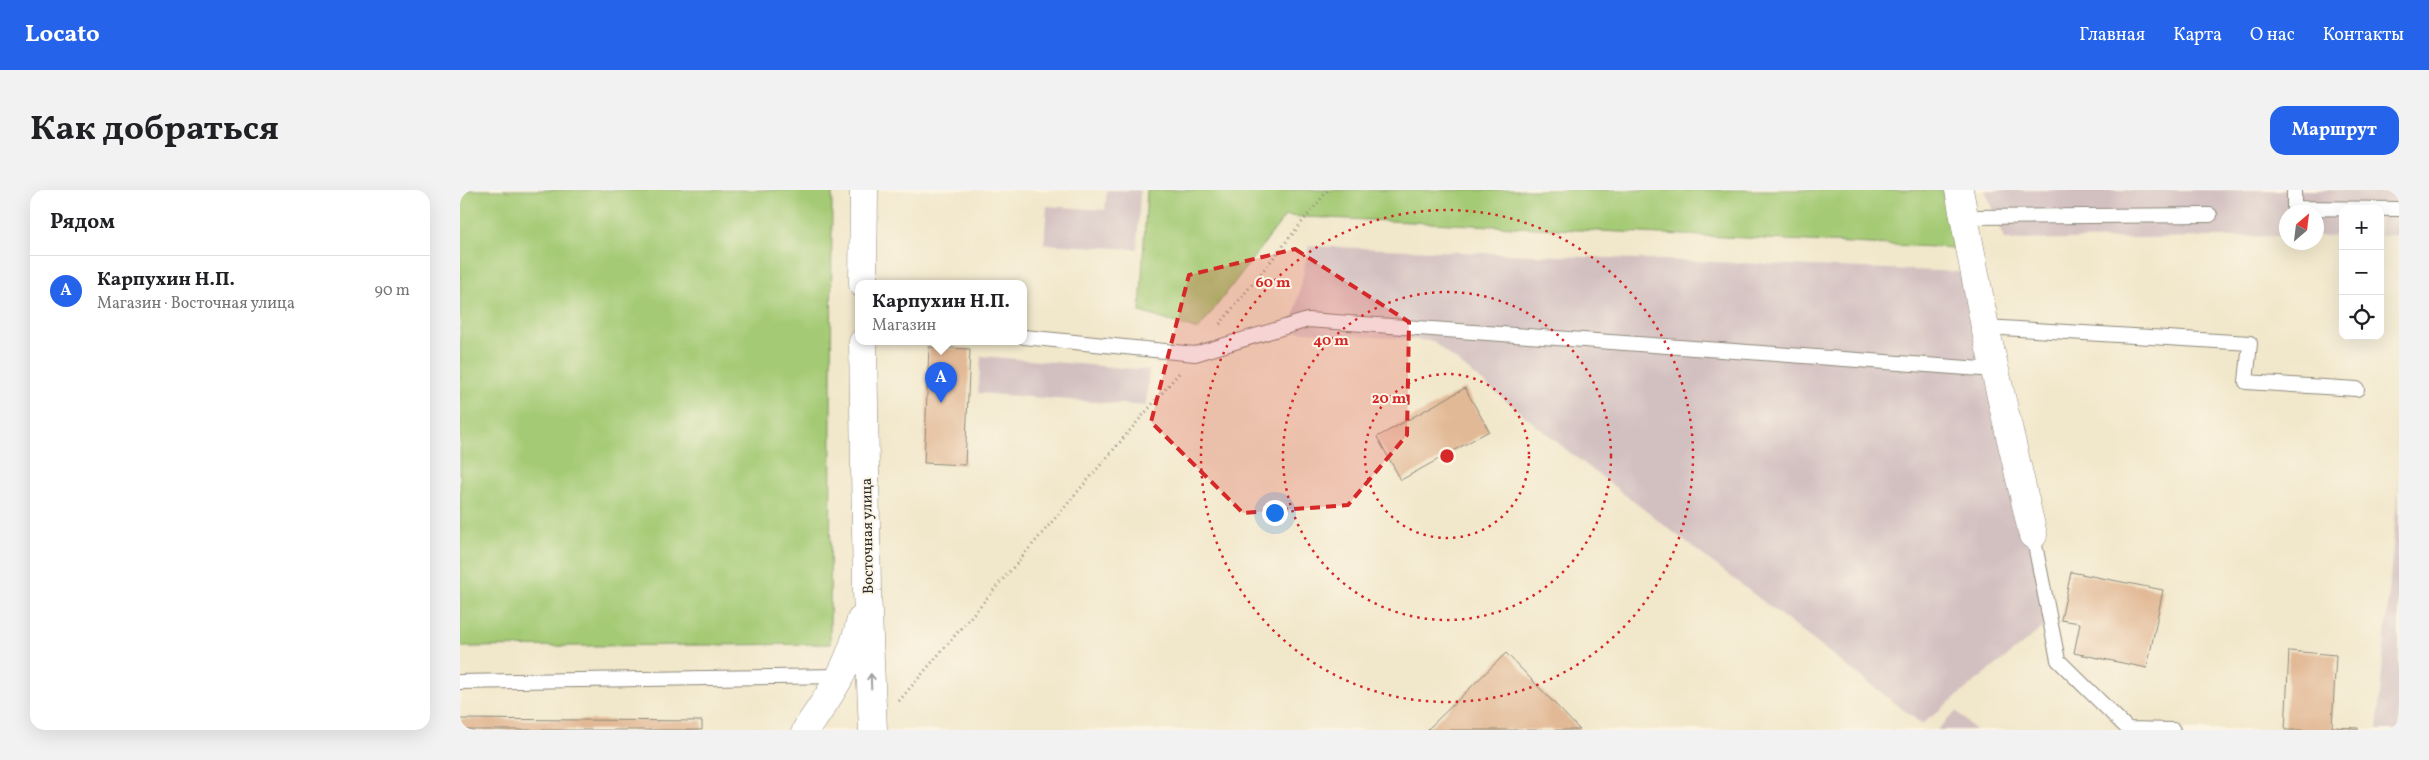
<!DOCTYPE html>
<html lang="ru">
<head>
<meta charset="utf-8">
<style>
  body { margin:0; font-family:Vollkorn,serif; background:#f2f2f2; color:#202124 }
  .controls { position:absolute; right:15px; top:15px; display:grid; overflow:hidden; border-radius:10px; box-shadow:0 5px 20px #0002 }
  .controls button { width:45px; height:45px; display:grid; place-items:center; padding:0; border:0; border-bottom:1px solid #e0e0e0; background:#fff; color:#202124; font:25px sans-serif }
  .compass { position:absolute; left:1819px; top:15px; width:45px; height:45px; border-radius:50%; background:#fff; box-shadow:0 5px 20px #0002; rotate:28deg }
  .you { position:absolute; left:814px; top:322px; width:18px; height:18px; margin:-12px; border:4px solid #fff; border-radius:50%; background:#1a73e8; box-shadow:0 0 0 8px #1a73e833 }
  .badge { display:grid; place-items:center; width:32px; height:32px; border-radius:50%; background:#2563eb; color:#fff; font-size:16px; font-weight:700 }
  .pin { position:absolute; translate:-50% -41px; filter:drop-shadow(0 1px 2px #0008) }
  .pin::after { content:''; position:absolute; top:26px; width:18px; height:15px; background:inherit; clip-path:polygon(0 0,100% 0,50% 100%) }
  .popup { position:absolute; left:395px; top:90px; width:172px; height:65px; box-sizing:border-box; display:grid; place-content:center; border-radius:10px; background:#fff; filter:drop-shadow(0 1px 4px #0005); font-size:16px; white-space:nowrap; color:#757577 }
  .popup b { font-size:19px; color:#202124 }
  .popup::after { content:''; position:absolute; left:50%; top:100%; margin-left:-10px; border:10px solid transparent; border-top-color:#fff }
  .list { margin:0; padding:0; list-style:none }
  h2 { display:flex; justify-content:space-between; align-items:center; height:65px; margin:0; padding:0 20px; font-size:21px }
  h2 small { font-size:16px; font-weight:400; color:#757577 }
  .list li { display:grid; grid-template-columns:32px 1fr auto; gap:15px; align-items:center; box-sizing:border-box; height:70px; padding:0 20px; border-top:1px solid #e0e0e0 }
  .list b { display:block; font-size:19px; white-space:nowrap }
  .list p { margin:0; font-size:16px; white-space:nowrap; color:#757577 }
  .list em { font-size:16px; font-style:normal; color:#757577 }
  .icon { flex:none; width:28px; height:28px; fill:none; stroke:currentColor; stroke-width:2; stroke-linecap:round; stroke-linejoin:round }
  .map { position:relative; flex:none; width:1939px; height:540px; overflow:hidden; border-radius:15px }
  header { display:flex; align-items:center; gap:30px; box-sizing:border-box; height:70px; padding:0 25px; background:#2563eb; color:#fff }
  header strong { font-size:24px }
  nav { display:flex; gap:28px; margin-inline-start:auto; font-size:18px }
  .intro { display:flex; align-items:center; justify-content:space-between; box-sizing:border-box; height:120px; padding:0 30px }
  h1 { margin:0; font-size:35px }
  .button { padding:12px 22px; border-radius:15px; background:#2563eb; color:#fff; font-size:18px; font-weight:700 }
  main { display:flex; gap:30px; padding:0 30px }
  aside { flex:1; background:#fff; border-radius:15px; box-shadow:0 5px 20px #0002 }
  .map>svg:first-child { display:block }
  .industrial { fill:#d2bfc0 }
  .green { fill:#a4ca75; stroke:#687a50 }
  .building { fill:#e2b996 }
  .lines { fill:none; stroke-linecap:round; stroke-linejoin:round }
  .service-casing { stroke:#8e897b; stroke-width:16 }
  .minor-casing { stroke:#8e897b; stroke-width:29 }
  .tertiary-casing { stroke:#8e897b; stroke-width:29 }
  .path { stroke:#8e897b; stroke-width:3; stroke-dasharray:1 4; stroke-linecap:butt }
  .service { stroke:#fff; stroke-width:14 }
  .minor { stroke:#fff; stroke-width:28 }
  .tertiary { stroke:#fff; stroke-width:28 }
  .oneway { stroke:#a0a0a0 }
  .marked { fill:#d62828; fill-opacity:0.2; stroke:#d62828; stroke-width:4; stroke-dasharray:10 6; stroke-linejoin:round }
  .ring { fill:none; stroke:#d62828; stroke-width:2.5; stroke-dasharray:2.5 5 }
  .labels { text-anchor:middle; stroke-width:4; stroke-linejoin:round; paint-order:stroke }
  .street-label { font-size:15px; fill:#2b2b2b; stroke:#fcf5e5 }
  .centre { fill:#d62828; stroke:#fcf5e5; stroke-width:2.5 }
  .ring-label { font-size:15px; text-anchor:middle; font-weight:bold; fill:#d62828; stroke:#fcf5e5; stroke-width:4; stroke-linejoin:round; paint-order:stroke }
</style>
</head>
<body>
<header>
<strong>Locato</strong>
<nav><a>Главная</a><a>Карта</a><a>О нас</a><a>Контакты</a></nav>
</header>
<div class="intro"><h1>Как добраться</h1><a class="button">Маршрут</a></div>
<main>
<aside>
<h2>Рядом<small></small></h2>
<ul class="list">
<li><span class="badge">A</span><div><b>Карпухин Н.П.</b><p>Магазин · Восточная улица</p></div><em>90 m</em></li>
</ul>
</aside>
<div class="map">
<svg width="1939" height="540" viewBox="0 0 1939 540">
  <rect width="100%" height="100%" fill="#fcf5e5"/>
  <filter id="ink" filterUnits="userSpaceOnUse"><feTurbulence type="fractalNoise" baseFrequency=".02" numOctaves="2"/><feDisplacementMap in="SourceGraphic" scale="10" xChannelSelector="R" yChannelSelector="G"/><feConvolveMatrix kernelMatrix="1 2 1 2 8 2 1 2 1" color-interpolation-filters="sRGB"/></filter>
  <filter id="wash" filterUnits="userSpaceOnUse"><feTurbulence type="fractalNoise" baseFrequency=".0096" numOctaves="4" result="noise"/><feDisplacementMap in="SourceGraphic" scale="20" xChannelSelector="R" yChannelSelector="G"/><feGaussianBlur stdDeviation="1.12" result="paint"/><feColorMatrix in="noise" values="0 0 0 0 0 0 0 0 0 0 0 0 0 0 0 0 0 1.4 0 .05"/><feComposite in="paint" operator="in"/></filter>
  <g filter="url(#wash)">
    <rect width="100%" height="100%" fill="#f1e7cb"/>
    <path class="industrial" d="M647 0H680L677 59 584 54 587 16 645 20Z
      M1525 0H1939V45H1920V19H1883V45L1857 46 1856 22H1826V46L1545 50Z
      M849 56 1502 82 1574 371 1585 436 1462 534 1108 261 972 151 831 141Z
      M521 166 689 180 686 216 518 203Z
      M1939 287V540H1917Z
      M1496 521 1515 540H1477Z"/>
    <path class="green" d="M0 0H372L370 454 0 457Z
      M687 0H1483L1495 58 825 26 738 140 680 122Z"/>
    <g id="blocks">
      <path class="building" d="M469 157 510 159 505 275 464 273Z
        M1005 198 1029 241 941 290 917 247Z
        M1611 382 1703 400 1687 478 1614 463 1620 433 1601 430Z
        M1829 461 1876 465 1872 537 1898 538V540H1825Z
        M1046 463 1120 540H967Z
        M0 529 242 531V540H0Z"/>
    </g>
  </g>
  <g filter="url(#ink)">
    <use href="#blocks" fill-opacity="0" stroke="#8e897b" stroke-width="1"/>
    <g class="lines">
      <defs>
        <path id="service" d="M1834 0V18L1939 19
          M1505 27 1750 25
          M1525 137 1790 153 1786 192 1897 199
          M564 147 735 164 848 130 1535 180
          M1573 345 1598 470 1668 539 1713 540
          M0 492 381 486"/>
        <path id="minor" d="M1499 0 1525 137 1573 345"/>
        <path id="tertiary" d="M403 94 404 0
          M403 152 407 401 413 540
          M346 540C373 500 389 478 401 430"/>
      </defs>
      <use href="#service" class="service-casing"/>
      <use href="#minor" class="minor-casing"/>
      <use href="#tertiary" class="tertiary-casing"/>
      <path class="path" d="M760 134 868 0
        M439 511 719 183"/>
      <use href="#service" class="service"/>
      <use href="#minor" class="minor"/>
      <use href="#tertiary" class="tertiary"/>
    </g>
    <defs><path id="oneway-shaft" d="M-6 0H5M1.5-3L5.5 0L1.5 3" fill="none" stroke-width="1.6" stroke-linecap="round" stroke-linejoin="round" transform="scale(1.25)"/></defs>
    <use class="oneway" href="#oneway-shaft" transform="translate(411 491) rotate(-92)"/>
  </g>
  <path class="marked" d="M835 59 949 132 947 245 888 315 783 323 691 232 729 85Z"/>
  <g class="ring">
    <circle cx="987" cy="266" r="82"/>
    <circle cx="987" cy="266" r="164"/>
    <circle cx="987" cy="266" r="246"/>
  </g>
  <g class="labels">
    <g class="street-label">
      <text transform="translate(407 346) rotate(-91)" y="5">Восточная улица</text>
    </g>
  </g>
  <circle cx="987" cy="266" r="8" class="centre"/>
  <g class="ring-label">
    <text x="813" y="97">60 m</text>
    <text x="871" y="155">40 m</text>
    <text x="929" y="213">20 m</text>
  </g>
</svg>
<div class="controls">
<button>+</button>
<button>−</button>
<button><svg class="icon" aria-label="locate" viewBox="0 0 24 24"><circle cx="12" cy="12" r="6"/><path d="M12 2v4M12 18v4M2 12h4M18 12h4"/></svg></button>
</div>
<svg class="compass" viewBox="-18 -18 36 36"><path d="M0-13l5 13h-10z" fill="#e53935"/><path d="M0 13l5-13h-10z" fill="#757577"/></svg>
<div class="you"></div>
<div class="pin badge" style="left:481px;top:213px">A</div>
<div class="popup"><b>Карпухин Н.П.</b>Магазин</div>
</div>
</main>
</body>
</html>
